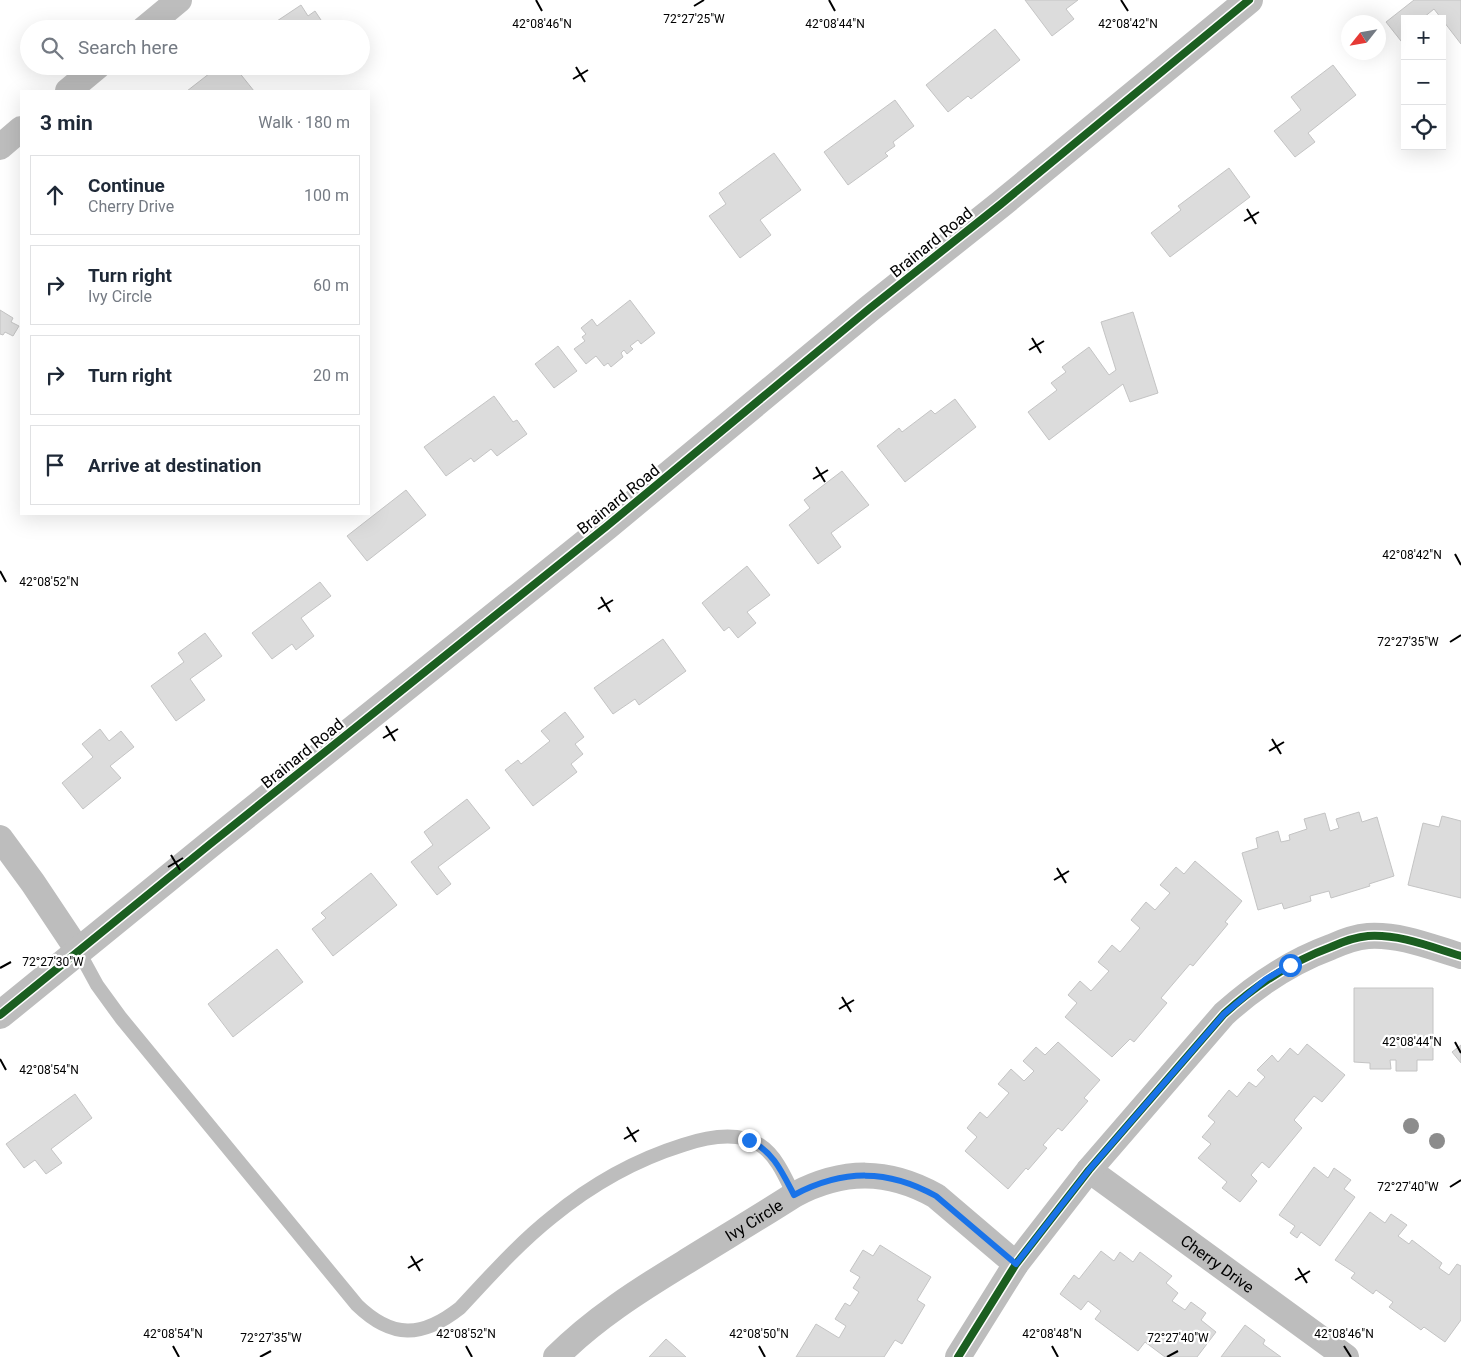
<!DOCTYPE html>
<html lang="en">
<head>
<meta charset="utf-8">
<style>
  body { margin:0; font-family:Roboto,sans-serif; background:#f2f2f3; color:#1f2937 }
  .controls { position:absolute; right:15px; top:15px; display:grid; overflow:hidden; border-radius:0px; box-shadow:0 5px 20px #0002 }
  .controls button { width:45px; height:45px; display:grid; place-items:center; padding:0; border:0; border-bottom:1px solid #e0e1e3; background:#fff; color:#1f2937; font:25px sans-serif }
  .compass { position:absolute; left:1341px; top:15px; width:45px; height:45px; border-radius:50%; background:#fff; box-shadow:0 5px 20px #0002; rotate:239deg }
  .stop { position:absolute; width:15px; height:15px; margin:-11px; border:4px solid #1a73e8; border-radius:50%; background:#fff }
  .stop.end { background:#1a73e8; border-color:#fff; box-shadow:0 1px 5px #0008 }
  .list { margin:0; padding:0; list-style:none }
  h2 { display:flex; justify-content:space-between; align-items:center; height:65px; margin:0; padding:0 20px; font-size:21px }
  h2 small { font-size:16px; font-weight:400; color:#747a83 }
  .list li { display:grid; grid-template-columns:32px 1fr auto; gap:15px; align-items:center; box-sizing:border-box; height:80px; margin:0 10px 10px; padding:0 10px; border:1px solid #e0e1e3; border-radius:0px }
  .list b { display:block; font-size:19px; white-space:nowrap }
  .list p { margin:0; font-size:16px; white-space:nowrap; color:#747a83 }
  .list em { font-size:16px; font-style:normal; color:#747a83 }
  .icon { flex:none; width:28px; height:28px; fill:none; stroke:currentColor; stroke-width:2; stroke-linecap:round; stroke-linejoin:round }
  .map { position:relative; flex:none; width:1461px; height:1357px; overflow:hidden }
  .search { position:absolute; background:#fff; box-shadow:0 5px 20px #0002; left:20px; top:20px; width:350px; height:55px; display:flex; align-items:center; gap:12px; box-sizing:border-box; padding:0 18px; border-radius:28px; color:#747a83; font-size:19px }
  .panel { position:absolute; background:#fff; box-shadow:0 5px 20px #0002; left:20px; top:90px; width:350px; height:425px; border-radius:0px }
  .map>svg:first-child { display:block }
  .building { fill:#dcdcdc; stroke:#c4c4c4 }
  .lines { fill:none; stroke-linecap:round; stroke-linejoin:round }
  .service { stroke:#bdbdbd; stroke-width:14 }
  .minor { stroke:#bdbdbd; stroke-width:26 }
  .tertiary { stroke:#bdbdbd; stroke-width:28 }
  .cycleway-casing { stroke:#fff; stroke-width:11 }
  .cycleway { stroke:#1b5e20; stroke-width:8 }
  .tree { fill:#8c8c8c }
  .route { stroke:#1a73e8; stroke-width:6 }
  .ticks { fill:none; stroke:#000; stroke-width:2 }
  .labels { text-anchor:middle; stroke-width:4.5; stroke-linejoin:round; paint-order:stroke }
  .street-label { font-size:16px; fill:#000; stroke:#fff }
  .ticks-label { font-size:12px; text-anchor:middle; fill:#000; stroke:#fff; stroke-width:4.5; stroke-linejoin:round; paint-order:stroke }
</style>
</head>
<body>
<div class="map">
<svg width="1461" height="1357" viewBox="0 0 1461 1357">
  <rect width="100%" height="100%" fill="#fff"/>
  <path class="building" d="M1025 0H1078L1066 9 1074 19 1052 36Z
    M1414 0H1461V44L1434 9 1423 18 1424 19H1405V46L1386 22Z
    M301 5 308 16 315 11 327 29H265Z
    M995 29 1020 60 971 99 968 96 948 112 926 85Z
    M1333 65 1356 95 1308 133 1315 142 1295 157 1274 131 1301 110 1291 97Z
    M219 66H234L254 91H187Z
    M895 100 914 126 893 142 895 146 885 153 888 156 848 185 824 152Z
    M774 153 801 190 760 220 771 235 740 258 709 216 726 204 719 193Z
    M1229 168 1250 197 1170 257 1151 233 1181 210 1178 206Z
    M630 300 655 333 641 344 638 340 630 346 633 349 627 354 624 350 621 353 623 357 611 367 608 363 604 366 596 356 586 364 574 349 585 341 582 337 586 334 581 328 592 319 597 326Z
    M0 310 13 318 11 322 19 326 13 336 5 332 3 335 0 334Z
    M1133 312 1158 393 1130 402 1123 384 1049 440 1028 412 1057 390 1051 383 1066 372 1062 367 1089 347 1109 375 1116 370 1101 322Z
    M558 346 577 371 554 388 535 364Z
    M494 396 513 422 517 420 527 434 497 456 491 449 474 462 471 458 446 476 424 447Z
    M955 399 976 427 905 482 877 446 899 428 902 432 931 410 935 414Z
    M842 471 869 505 831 533 841 547 818 564 789 525 810 508 804 500Z
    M406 490 426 515 367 561 347 536Z
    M747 566 770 595 747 612 756 623 738 638 729 627 724 631 702 603Z
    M320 582 331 596 301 618 314 636 296 650 292 644 272 659 252 633Z
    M205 633 222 656 190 679 205 700 176 721 151 686 184 662 178 653Z
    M663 639 686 671 639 705 635 699 613 714 594 688Z
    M565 712 584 737 575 744 583 754 571 764 577 772 533 806 505 770 518 760 521 764 550 741 541 731Z
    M100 729 109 741 121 731 134 747 110 766 121 778 83 809 62 783 93 757 82 744Z
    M467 799 490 828 438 867 451 884 437 895 411 862 433 845 424 832Z
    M1359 812 1362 822 1377 817 1394 876 1369 884 1370 886 1331 898 1329 891 1310 896 1311 901 1284 909 1282 903 1258 910 1242 853 1258 848 1256 838 1278 831 1281 842 1290 840 1289 835 1307 829 1304 819 1325 813 1330 831 1339 828 1336 819Z
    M1442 816 1461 821V898L1408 885 1423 823 1439 827Z
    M1195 861 1242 901 1225 922 1228 924 1193 966 1190 964 1161 998 1167 1003 1134 1042 1130 1039 1112 1057 1065 1017 1077 1003 1068 995 1080 981 1091 991 1109 971 1098 962 1112 945 1120 952 1140 928 1131 920 1146 902 1155 910 1170 893 1160 885 1176 867 1184 874Z
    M371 873 397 905 333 956 312 929 326 918 321 913Z
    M277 949 303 982 233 1037 208 1004Z
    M1354 988H1433V1060H1417V1071H1396V1060H1390L1391 1069H1370V1063L1354 1062Z
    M1058 1042 1100 1080 1084 1098 1088 1101 1062 1131 1058 1128 1043 1145 1047 1148 1028 1170 1026 1168 1008 1189 965 1151 977 1137 967 1128 980 1112 987 1118 1009 1093 998 1084 1011 1069 1024 1081 1034 1071 1023 1061 1036 1047 1045 1055Z
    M1307 1044 1345 1075 1322 1102 1314 1096 1294 1120 1302 1128 1269 1168 1262 1162 1251 1175 1257 1181 1240 1202 1222 1188 1227 1182 1198 1158 1211 1144 1202 1137 1215 1122 1208 1116 1229 1090 1237 1097 1249 1082 1256 1087 1265 1077 1257 1070 1272 1055 1278 1062 1290 1048 1298 1055Z
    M1461 1045V1063L1452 1052Z
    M75 1094 92 1118 51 1149 62 1163 46 1174 35 1160 24 1168 6 1144Z
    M1314 1167 1328 1178 1334 1168 1351 1180 1344 1189 1355 1197 1320 1246 1301 1232 1297 1238 1290 1233 1295 1226 1279 1215Z
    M1370 1212 1385 1223 1391 1214 1407 1225 1398 1236 1409 1244 1412 1240 1442 1263 1439 1268 1449 1275 1457 1264 1461 1266V1320L1445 1342 1424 1327 1421 1330 1389 1307 1393 1302 1376 1290 1373 1294 1351 1278 1355 1273 1335 1260Z
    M880 1245 931 1277 917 1300 925 1305 902 1344 895 1340 884 1357H796L816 1324 839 1338 846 1326 835 1319 845 1303 850 1306 859 1292 853 1288 860 1277 850 1271 863 1250 873 1256Z
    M1101 1251 1114 1261 1120 1252 1133 1262 1140 1252 1172 1276 1166 1283 1178 1293 1172 1301 1185 1310 1191 1302 1206 1313 1201 1320 1216 1332 1197 1357H1165L1145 1342 1138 1351 1095 1319 1101 1311 1088 1301 1081 1310 1060 1294 1074 1275 1079 1279Z
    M1245 1325 1265 1340 1263 1344 1281 1357H1221Z
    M666 1339 686 1357H649Z"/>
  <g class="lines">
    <path class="service" d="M79 952 97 985 121 1018 357 1305C392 1339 422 1338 460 1308 489 1277 518 1244 552 1217 591 1185 635 1160 683 1145 707 1137 738 1131 760 1145 777 1156 786 1179 794 1195"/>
    <g class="minor">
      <path d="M144 29 179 0"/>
      <path d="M68 91 98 66"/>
      <path d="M0 147 21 129"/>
      <path d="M0 838 33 883 79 952"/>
      <path id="s1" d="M1089 1170 1346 1357"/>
      <path id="s2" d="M556 1357C594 1319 638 1291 684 1263 721 1240 758 1218 794 1195 843 1169 888 1169 936 1196L1016 1264"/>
      <path d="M958 1357 1016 1264 1089 1170 1224 1014C1256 985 1290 962 1331 947 1342 942 1356 937 1368 936 1400 934 1431 947 1461 956"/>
    </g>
    <path class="tertiary" d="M0 1015 209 845 607 526 869 309 1001 204 1249 0"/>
    <defs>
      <path id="cycleway" d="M0 1015 209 845 607 526 869 309 1001 204 1249 0
        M958 1357 1016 1264 1089 1170 1224 1014C1256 985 1290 962 1331 947 1342 942 1356 937 1368 936 1400 934 1431 947 1461 956"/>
    </defs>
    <use href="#cycleway" class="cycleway-casing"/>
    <use href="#cycleway" class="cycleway"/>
  </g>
  <g class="tree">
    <circle cx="1411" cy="1126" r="8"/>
    <circle cx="1437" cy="1141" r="8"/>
  </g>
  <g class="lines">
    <path class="route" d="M749 1140C773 1151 782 1172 794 1195 843 1169 888 1169 936 1196L1016 1264 1089 1170 1224 1014 1266 979 1290 965"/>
  </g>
  <path class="ticks" d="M536 0 542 11M829 0 835 11M1121 0 1128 11M694 6 704 0M576 67 585 82M573 79 588 70M1247 209 1256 224M1244 221 1259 212M1032 338 1041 353M1029 350 1044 341M816 467 825 482M813 479 828 470M1455 554 1461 565M0 571 6 582M601 597 610 612M598 609 613 600M1450 642 1461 635M386 726 395 741M383 738 398 729M1272 739 1281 754M1269 751 1284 742M171 855 180 870M168 867 183 858M1057 868 1066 883M1054 880 1069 871M0 968 11 962M842 997 851 1012M839 1009 854 1000M1455 1042 1461 1053M0 1059 6 1070M627 1127 636 1142M624 1139 639 1130M1450 1187 1461 1180M411 1256 420 1271M408 1268 423 1259M1298 1268 1307 1283M1295 1280 1310 1271M173 1346 179 1357M466 1346 472 1357M759 1346 765 1357M1052 1346 1058 1357M1344 1346 1351 1357M260 1357 271 1351M1167 1357 1178 1351"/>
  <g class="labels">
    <g class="street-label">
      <text transform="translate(931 242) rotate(-39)" y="6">Brainard Road</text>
      <text transform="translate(618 499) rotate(-39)" y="6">Brainard Road</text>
      <text transform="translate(302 753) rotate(-39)" y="6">Brainard Road</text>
      <text dy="6" stroke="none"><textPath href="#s2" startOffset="241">Ivy Circle</textPath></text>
      <text dy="6" stroke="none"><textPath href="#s1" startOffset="159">Cherry Drive</textPath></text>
    </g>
  </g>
  <g class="ticks-label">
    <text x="694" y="23">72°27'25"W</text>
    <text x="542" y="28">42°08'46"N</text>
    <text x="835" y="28">42°08'44"N</text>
    <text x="1128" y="28">42°08'42"N</text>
    <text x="1412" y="559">42°08'42"N</text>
    <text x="49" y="586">42°08'52"N</text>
    <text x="1408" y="646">72°27'35"W</text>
    <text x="53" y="966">72°27'30"W</text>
    <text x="1412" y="1046">42°08'44"N</text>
    <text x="49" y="1074">42°08'54"N</text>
    <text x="1408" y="1191">72°27'40"W</text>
    <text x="173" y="1338">42°08'54"N</text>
    <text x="466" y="1338">42°08'52"N</text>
    <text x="759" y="1338">42°08'50"N</text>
    <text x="1052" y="1338">42°08'48"N</text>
    <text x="1344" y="1338">42°08'46"N</text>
    <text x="271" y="1342">72°27'35"W</text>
    <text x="1178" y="1342">72°27'40"W</text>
  </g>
</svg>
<div class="controls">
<button>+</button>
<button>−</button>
<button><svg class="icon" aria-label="locate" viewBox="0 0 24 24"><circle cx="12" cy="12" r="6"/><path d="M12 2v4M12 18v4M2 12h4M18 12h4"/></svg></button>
</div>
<svg class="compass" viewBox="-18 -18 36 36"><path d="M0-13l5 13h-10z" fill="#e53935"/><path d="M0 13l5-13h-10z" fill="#747a83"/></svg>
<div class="stop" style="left:1290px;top:965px"></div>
<div class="stop end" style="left:749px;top:1140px"></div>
<div class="search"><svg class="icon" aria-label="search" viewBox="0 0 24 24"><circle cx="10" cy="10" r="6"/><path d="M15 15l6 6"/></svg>Search here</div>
<section class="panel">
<h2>3 min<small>Walk · 180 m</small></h2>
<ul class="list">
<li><svg class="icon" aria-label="ahead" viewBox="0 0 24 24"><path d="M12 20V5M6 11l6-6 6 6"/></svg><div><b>Continue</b><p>Cherry Drive</p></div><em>100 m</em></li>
<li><svg class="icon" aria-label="right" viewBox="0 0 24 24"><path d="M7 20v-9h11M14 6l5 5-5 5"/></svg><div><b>Turn right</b><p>Ivy Circle</p></div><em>60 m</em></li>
<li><svg class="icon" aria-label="right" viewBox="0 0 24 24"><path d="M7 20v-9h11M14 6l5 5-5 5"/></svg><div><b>Turn right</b></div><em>20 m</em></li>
<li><svg class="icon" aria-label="arrive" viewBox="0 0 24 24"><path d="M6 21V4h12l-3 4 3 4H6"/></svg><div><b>Arrive at destination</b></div></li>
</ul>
</section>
</div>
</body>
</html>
